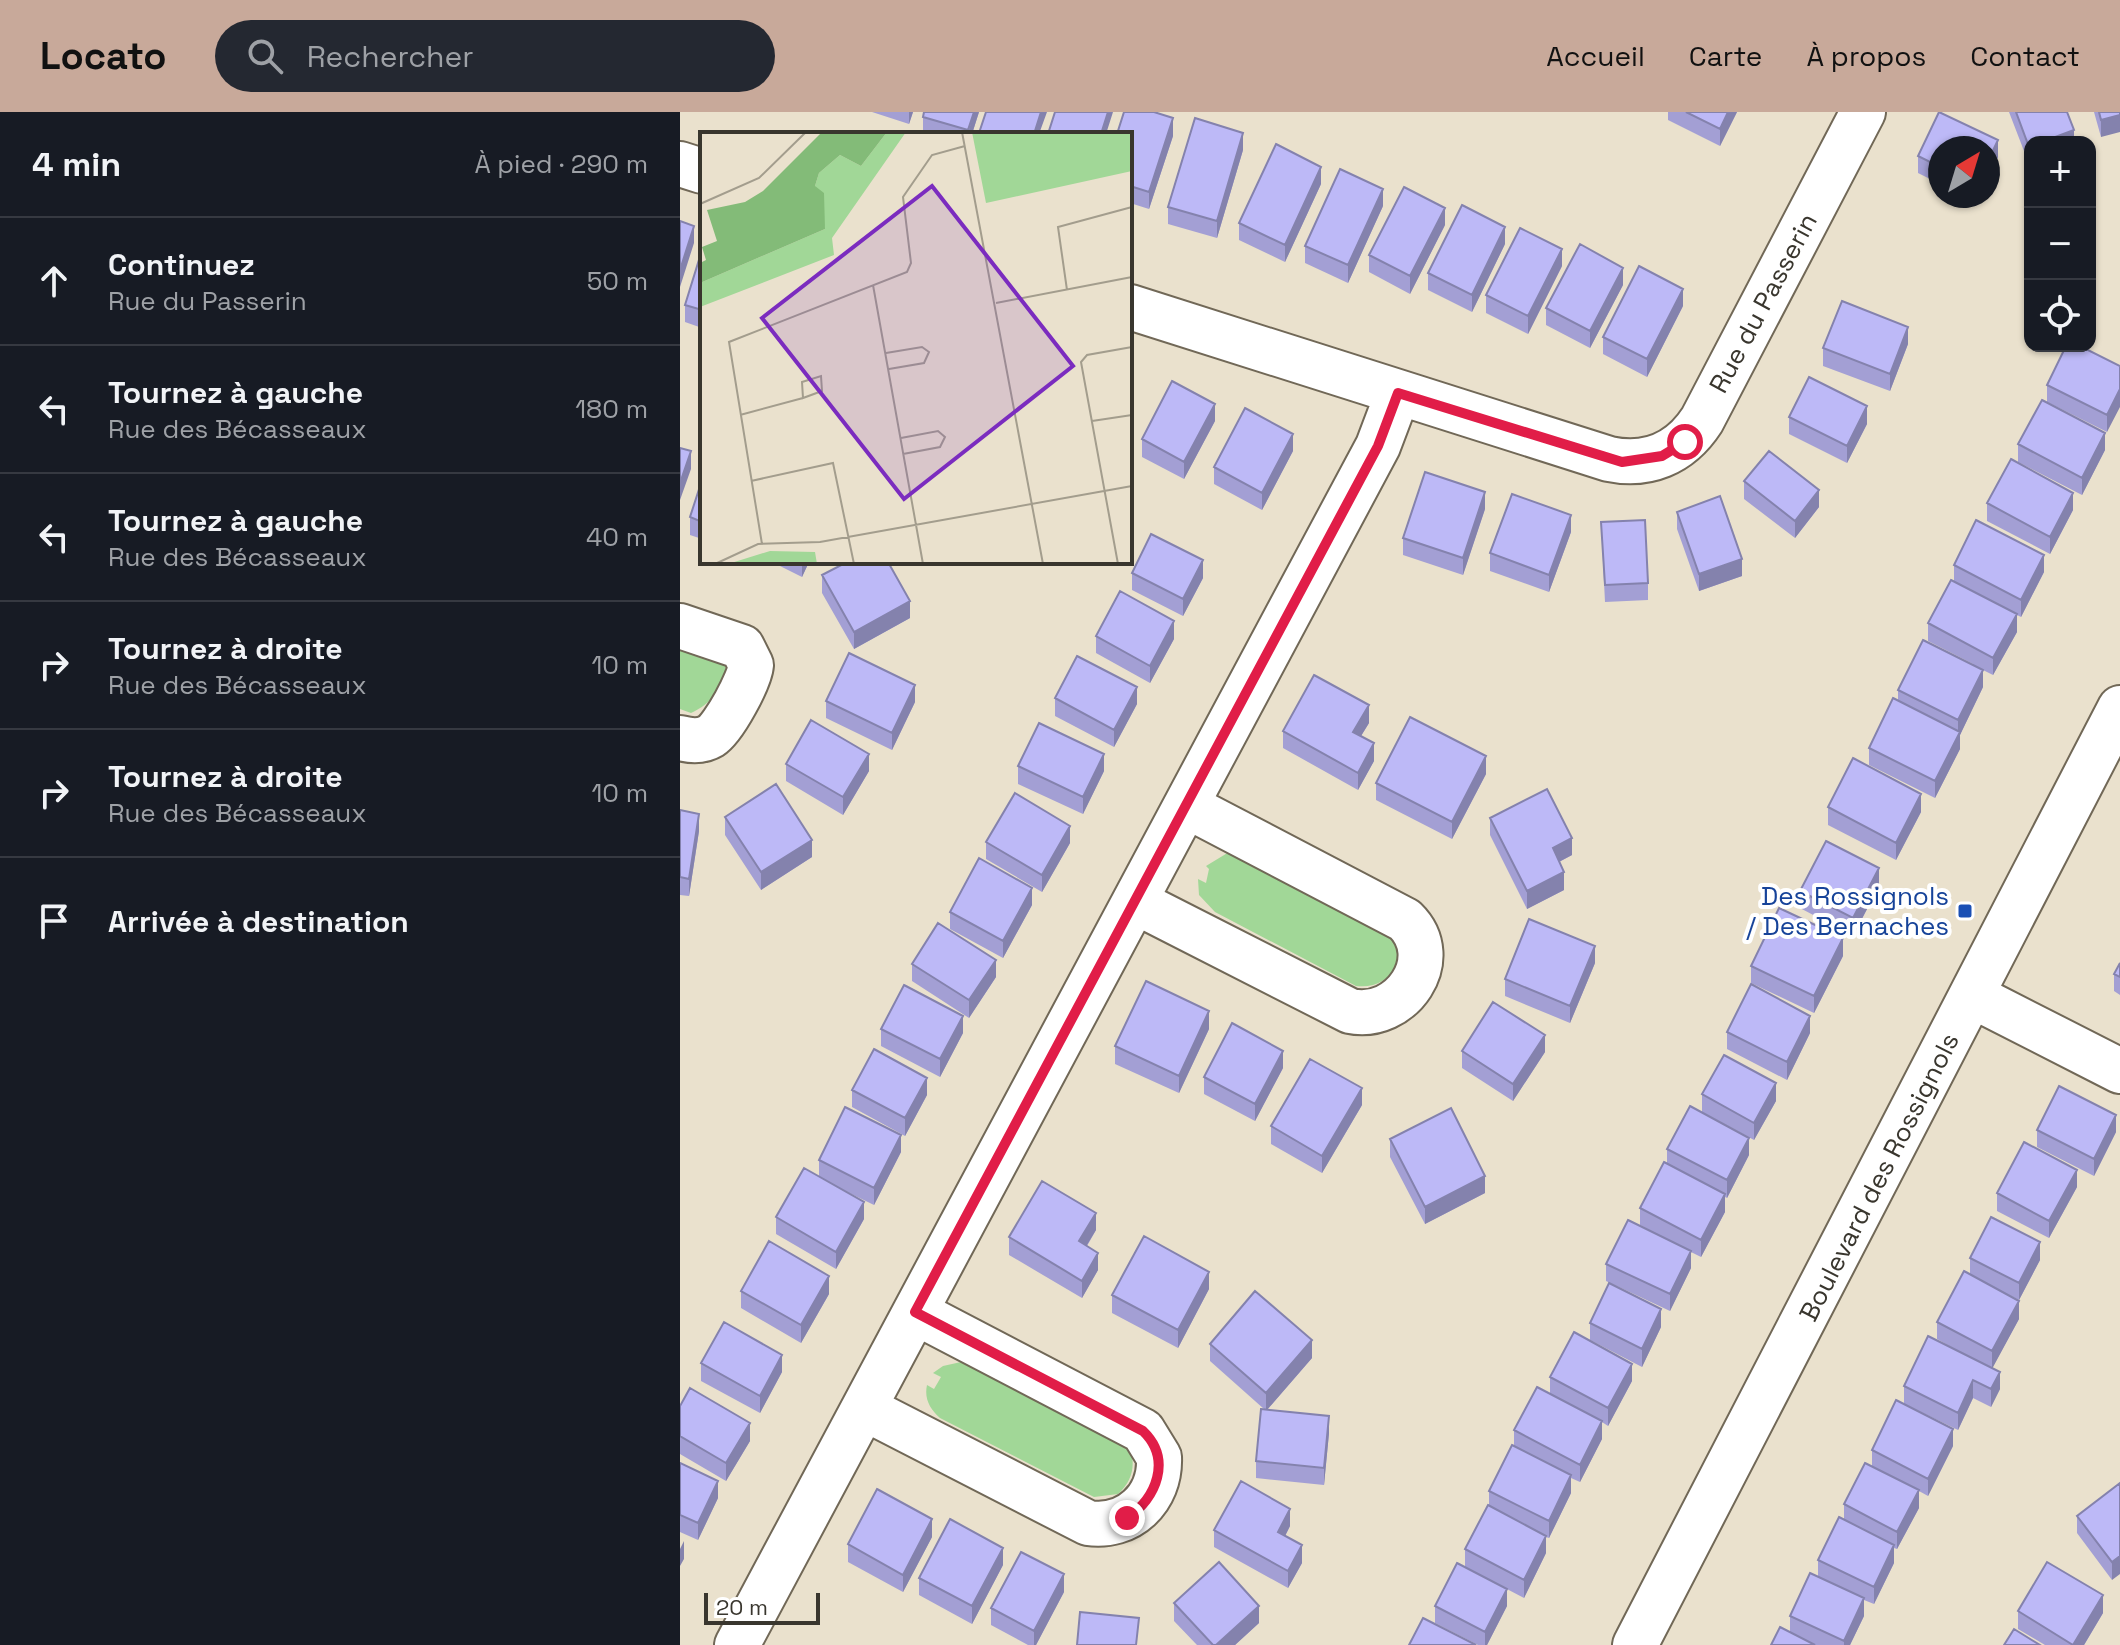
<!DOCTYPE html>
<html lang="fr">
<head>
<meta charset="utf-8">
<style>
  body { margin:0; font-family:"Space Grotesk",sans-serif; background:#242831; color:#f1f3f6 }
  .controls { position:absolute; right:24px; top:24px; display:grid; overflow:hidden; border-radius:16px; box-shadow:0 2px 6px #0004 }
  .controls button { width:72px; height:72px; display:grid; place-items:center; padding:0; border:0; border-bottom:2px solid #363941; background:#171b24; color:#f1f3f6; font:40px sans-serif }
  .compass { position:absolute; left:1248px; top:24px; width:72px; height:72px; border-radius:50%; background:#171b24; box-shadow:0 2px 6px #0004; rotate:38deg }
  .scale { position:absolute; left:24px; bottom:20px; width:116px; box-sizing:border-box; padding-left:8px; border:4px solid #39362e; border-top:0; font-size:22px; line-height:28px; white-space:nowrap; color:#39362e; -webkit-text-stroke:6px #fff; paint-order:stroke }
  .stop { position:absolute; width:24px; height:24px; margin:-18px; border:6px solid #e11d48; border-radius:50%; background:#fff }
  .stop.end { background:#e11d48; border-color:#fff; box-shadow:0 2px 8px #0008 }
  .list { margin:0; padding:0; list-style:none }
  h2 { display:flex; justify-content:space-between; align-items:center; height:104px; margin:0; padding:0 32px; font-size:34px }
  h2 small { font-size:26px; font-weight:400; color:#9ea1a6 }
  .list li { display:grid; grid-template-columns:52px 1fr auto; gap:24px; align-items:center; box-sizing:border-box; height:128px; padding:0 32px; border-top:2px solid #363941 }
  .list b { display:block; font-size:30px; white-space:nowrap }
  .list p { margin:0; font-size:26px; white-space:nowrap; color:#9ea1a6 }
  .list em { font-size:26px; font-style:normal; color:#9ea1a6 }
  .icon { flex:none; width:44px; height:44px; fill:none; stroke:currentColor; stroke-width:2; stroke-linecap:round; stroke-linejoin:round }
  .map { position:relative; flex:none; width:1440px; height:1533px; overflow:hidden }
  header { display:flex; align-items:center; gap:48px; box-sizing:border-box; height:112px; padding:0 40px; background:#c8a99a; color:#111 }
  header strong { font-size:38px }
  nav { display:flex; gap:44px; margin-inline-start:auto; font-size:28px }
  .search { width:560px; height:72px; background:#242831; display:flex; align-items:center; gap:20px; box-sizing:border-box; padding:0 28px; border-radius:44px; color:#9ea1a6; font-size:30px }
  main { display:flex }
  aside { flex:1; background:#171b24 }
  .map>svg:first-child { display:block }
  .green { fill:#a1d797 }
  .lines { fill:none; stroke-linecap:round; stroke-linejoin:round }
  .minor-casing { stroke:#716857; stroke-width:48 }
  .tertiary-casing { stroke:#716857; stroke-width:48 }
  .minor { stroke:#fff; stroke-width:44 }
  .tertiary { stroke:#fff; stroke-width:44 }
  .wall { fill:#a39fd4 }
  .shaded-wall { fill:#8482ad }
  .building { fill:#bdb9f7; stroke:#8482ad; stroke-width:2 }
  .route { stroke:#e11d48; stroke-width:10 }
  .transit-dot { fill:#1a4fb4; stroke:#fff; stroke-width:3 }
  .labels { text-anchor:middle; stroke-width:8; stroke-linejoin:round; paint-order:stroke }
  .street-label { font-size:26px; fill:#39362e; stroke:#fff }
  .transit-label { font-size:26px; fill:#164399; stroke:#fff; text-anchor:end }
  .inset-road { fill:none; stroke:#a39d8d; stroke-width:2 }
  .view { fill:#7b2cbf; fill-opacity:0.15; stroke:#7b2cbf; stroke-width:4 }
  .inset-edge { fill:none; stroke:#39362e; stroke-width:4 }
</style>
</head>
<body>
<header>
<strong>Locato</strong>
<div class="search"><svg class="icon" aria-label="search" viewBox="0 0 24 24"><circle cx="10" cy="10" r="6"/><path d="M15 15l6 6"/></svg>Rechercher</div>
<nav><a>Accueil</a><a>Carte</a><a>À propos</a><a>Contact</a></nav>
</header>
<main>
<aside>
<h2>4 min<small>À pied · 290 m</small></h2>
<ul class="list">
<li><svg class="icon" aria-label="ahead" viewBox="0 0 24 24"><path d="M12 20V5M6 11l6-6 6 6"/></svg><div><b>Continuez</b><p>Rue du Passerin</p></div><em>50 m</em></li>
<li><svg class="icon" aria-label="left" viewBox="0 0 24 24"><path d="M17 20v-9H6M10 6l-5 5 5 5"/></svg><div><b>Tournez à gauche</b><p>Rue des Bécasseaux</p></div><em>180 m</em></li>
<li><svg class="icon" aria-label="left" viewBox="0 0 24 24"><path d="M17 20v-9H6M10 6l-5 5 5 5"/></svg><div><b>Tournez à gauche</b><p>Rue des Bécasseaux</p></div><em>40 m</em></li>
<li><svg class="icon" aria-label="right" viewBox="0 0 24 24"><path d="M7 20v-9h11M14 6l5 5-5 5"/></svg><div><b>Tournez à droite</b><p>Rue des Bécasseaux</p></div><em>10 m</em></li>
<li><svg class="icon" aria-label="right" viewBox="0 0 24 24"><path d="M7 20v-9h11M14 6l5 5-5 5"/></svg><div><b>Tournez à droite</b><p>Rue des Bécasseaux</p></div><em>10 m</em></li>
<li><svg class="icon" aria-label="arrive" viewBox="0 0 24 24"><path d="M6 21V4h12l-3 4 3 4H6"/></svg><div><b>Arrivée à destination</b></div></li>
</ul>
</aside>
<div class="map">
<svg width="1440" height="1533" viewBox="0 0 1440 1533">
  <rect width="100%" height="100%" fill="#eae1cd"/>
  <path class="green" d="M0 534 46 553C44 576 31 592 11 601L0 597Z
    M549 740 718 826 719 854C707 868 696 876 676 874L535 800 519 783 518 767 526 771 529 757 526 754Z
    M290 1248 450 1336C456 1354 452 1369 438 1382L414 1385 260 1306C250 1297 244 1287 247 1273L254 1277 261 1265 253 1261 263 1254Z"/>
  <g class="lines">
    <defs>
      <path id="minor" d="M0 52 22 59
        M450 195 929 347C967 355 1000 342 1022 308L1183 0
        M0 514 62 535 71 553C70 567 44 616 31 624 21 630 11 629 0 626
        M456 790 670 899C721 910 765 847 725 808L507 694
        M1293 884 1440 959
        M184 1296 408 1411C448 1417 481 1387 479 1345L463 1319 235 1200
        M57 1533 698 334 718 281"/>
      <path id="tertiary" d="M955 1533 1440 596"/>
    </defs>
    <use href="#minor" class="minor-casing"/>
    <use href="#tertiary" class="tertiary-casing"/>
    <use href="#minor" class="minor"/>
    <use href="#tertiary" class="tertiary"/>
  </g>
  <path class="wall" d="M192 0H233L229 12Z
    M244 0H299L292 22H243V5Z
    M988 0H1057L1040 34 988 8Z
    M1259 0 1318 28V45L1308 66V36H1260V72L1238 61V44Z
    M1329 0H1387L1394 30 1349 52Z
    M1414 0H1440L1421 25Z
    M450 22 493 24 469 97 450 91Z
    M563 38 537 126 488 112V95Z
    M641 72 605 150 559 128V111Z
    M1284 84H1299L1296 90Z
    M703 94 668 171 625 151V134Z
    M765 113 730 182 689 160V143Z
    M825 132 792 200 748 178V161Z
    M22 138V216L5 210V193Z
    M882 154 848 222 806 201V183Z
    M943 173 910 236 866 213V196Z
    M1003 194 967 265 923 242V225Z
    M1228 232 1210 279 1143 254V236Z
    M1440 254 1427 320 1367 290V273Z
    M1109 305 1187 312 1167 351 1109 322Z
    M535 309 504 367 462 345V327Z
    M1338 332 1425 338 1402 383 1338 350Z
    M613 339 582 398 534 372V355Z
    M22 368V427L10 423V405Z
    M1064 369 1139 395 1115 426 1064 387Z
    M1307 391 1393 398 1370 442 1307 409Z
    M805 397 783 463 723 443V426Z
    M997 400 1062 464 1019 479 997 417Z
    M921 410 968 471V488L925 490Z
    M891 420 869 480 810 459V441Z
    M92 450H129L122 465Z
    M1274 453 1364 460 1341 505 1337 503V520L1313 563 1303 558V575L1280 623V637L1255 686 1189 653V636L1218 589V578L1293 552 1248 529V511L1274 469Z
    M452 461 523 466 503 504 452 478Z
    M142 463 230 506 174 537 142 481Z
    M416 524 494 527 470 571 416 541Z
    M375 586 457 592 434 635 375 604Z
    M146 589 235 590 212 638 146 606Z
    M689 611 681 624 694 649 678 678 603 636V619Z
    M106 652 189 659 163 703 106 669Z
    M338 654 424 659 403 702 338 672Z
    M806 662 772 727 696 688V671Z
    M1148 695 1241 700 1216 748 1148 713Z
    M0 698 19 719 9 784 0 783Z
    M45 705 132 745 81 778 45 723Z
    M810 706 892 743 879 750 884 778 847 797 810 723Z
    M306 730 390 731 362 780 306 747Z
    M1199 774 1173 824 1120 796V779Z
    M352 793 323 846 270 817V800Z
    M1163 844 1134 901 1071 871V854Z
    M915 851 890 911 825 884V867Z
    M1440 851V883L1434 879V862Z
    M232 852 316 865 289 906 232 869Z
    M201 917 283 921 260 965 201 934Z
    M529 917 499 981 435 952V934Z
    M1047 920 1130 921 1107 968 1047 937Z
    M782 939 865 940 833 989 782 956Z
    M603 956 575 1009 524 982V965Z
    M172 978 247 983 225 1024 172 995Z
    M1022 982 1096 989 1074 1028 1022 1000Z
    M682 993 642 1061 591 1032V1014Z
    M1357 1018 1436 1020 1414 1064 1357 1035Z
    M710 1027 805 1081 745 1112 710 1045Z
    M987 1037 1069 1043 1047 1086 1045 1085V1100L1021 1145 1011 1140V1156L990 1199 926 1169V1152L984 1126 960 1113V1096L987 1052Z
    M221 1040 194 1093 159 1076 184 1107 156 1157 96 1122V1105L139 1064V1048Z
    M1397 1075 1369 1126 1317 1099V1081Z
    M416 1118 407 1134 418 1158 402 1186 329 1143V1125Z
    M1290 1146 1360 1148 1339 1188 1299 1168 1339 1207 1312 1256 1320 1277 1311 1295 1293 1286 1278 1318 1224 1292V1274L1285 1243 1257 1227V1210L1290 1163Z
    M529 1177 498 1236 432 1201V1183Z
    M61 1179 149 1182 121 1231 61 1196Z
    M910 1211 981 1215 962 1255 910 1228Z
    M530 1232 632 1246 587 1298 649 1321 644 1373 576 1366V1349L584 1297 530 1249Z
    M21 1251 102 1260 80 1301 21 1269Z
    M870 1265 952 1269 928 1314 922 1310V1327L900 1370 891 1366V1381L869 1426 866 1425V1441L844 1486 785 1455V1437L809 1394V1379L834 1335V1318L870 1282Z
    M0 1294 70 1329 46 1369 0 1342Z
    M1273 1334 1248 1384 1239 1379V1396L1217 1437 1214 1436V1451L1194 1492 1184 1488V1504L1170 1533H1091L1110 1520V1504L1138 1465V1448L1164 1408V1392L1192 1354V1338Z
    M0 1351 38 1386 18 1428 0 1420Z
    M1440 1371 1432 1468 1397 1421V1404Z
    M610 1414 605 1424 622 1451 608 1476 534 1435V1418Z
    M252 1425 223 1480 168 1450V1432Z
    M323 1453 292 1512 239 1483V1466Z
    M384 1480 356 1533H348L311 1513V1496Z
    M494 1491 579 1511 555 1533H517L494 1509Z
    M755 1494H827L807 1533H798L755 1511Z
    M1338 1499 1423 1501 1404 1533H1365L1338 1517Z"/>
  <path class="shaded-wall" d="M229 0H233L229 12Z
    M294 0H299L292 22H288Z
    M361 0H367L359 22H354Z
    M428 0H433L426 22H421Z
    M1048 0H1057L1040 34V17Z
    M1440 3V20L1421 25V8Z
    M493 6V24L469 97V80Z
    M1394 18V30H1362Z
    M563 21V38L537 126V109Z
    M1318 28V45L1308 66V49Z
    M641 55V72L605 150V133Z
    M703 77V94L668 171V153Z
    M765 96V113L730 182V164Z
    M14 114V131L0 175V158Z
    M825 115V132L792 200V183Z
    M882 137V154L848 222V204Z
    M943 156V173L910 236V219Z
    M1003 177V194L967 265V247Z
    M1228 215V232L1210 279V262Z
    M1440 277V295L1427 320V303Z
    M535 292V309L504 367V350Z
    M1187 294V312L1167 351V334Z
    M1425 321V338L1402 383V366Z
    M613 322V339L582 398V381Z
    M11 339V357L0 388V371Z
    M1139 378V395L1115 426V409Z
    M805 380V397L783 463V446Z
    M1393 381V398L1370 442V425Z
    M891 403V420L869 480V463Z
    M1364 443V460L1341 505V488Z
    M1062 447V464L1019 479V462Z
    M523 448V466L503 504V487Z
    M122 450H129L122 465Z
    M230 489V506L174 537V520Z
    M1337 502V520L1313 563V546Z
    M494 509V527L470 571V554Z
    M1303 558V575L1280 623V637L1255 686V669L1278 622V608Z
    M235 573V590L212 638V621Z
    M457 575V592L434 635V618Z
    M689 593V611L673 637V620Z
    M694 631V649L678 678V661Z
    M189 642V659L163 703V685Z
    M424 642V659L403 702V685Z
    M806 644V662L772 727V710Z
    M1241 682V700L1216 748V731Z
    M19 702V719L9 784V767Z
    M390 714V731L362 780V763Z
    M892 726V743L873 753V736Z
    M132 728V745L81 778V760Z
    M1199 756V774L1173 824V806Z
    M884 760V778L847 797V779Z
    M352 776V793L323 846V829Z
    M1163 826V844L1134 901V884Z
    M915 834V851L890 911V894Z
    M316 848V865L289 906V888Z
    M529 899V917L499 981V964Z
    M283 904V921L260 965V947Z
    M1130 904V921L1107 968V950Z
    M865 923V940L833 989V972Z
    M603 939V956L575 1009V992Z
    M247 966V983L225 1024V1006Z
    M1096 971V989L1074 1028V1011Z
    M682 976V993L642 1061V1044Z
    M1436 1003V1020L1414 1064V1047Z
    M221 1023V1040L194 1093V1076Z
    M1069 1026V1043L1047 1086V1068Z
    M1397 1058V1075L1369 1126V1109Z
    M805 1064V1081L745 1112V1095Z
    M1045 1082V1100L1021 1145V1128Z
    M184 1090V1107L156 1157V1140Z
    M416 1101V1118L399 1146V1129Z
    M1360 1130V1148L1339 1188V1171Z
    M1011 1139V1156L990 1199V1182Z
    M418 1141V1158L402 1186V1169Z
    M529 1160V1177L498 1236V1218Z
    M149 1164V1182L121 1231V1213Z
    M1339 1189V1207L1312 1257V1239Z
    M981 1197V1215L962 1255V1237Z
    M632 1228V1246L586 1299V1281Z
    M102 1243V1260L80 1301V1284Z
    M952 1252V1269L928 1314V1296Z
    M1320 1260V1277L1311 1295V1277Z
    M1293 1268V1286L1278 1318V1301Z
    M649 1304V1321L644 1373V1356Z
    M922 1309V1327L900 1370V1353Z
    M70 1311V1329L46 1369V1351Z
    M1273 1317V1334L1248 1384V1367Z
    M891 1363V1381L869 1426V1409Z
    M38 1369V1386L18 1428V1411Z
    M1239 1378V1396L1217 1437V1420Z
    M610 1397V1414L598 1438V1420Z
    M252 1407V1425L223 1480V1463Z
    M866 1424V1441L844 1486V1468Z
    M4 1429V1447L0 1454V1437Z
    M622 1433V1451L608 1476V1459Z
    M1214 1433V1451L1194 1492V1475Z
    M323 1436V1453L292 1512V1494Z
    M1440 1444V1462L1432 1468V1450Z
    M384 1462V1480L356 1533H354V1519Z
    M827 1477V1494L807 1533H805V1520Z
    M1423 1483V1501L1404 1533H1393Z
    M1184 1486V1504L1170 1533H1164V1529Z
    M579 1494V1511L555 1533H536Z"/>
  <path class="building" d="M244 0H294L288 18 243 5Z
    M306 0H361L354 22H302L299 21Z
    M375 0H428L421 22H368Z
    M444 0H474L493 6 469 80 450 74V22H437Z
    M1006 0H1048L1040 17Z
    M1259 0 1318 28 1308 49V36H1260V55L1238 44Z
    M1336 0H1387L1394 18 1362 30H1350L1349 35Z
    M1419 0H1440V3L1421 8Z
    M515 6 563 21 537 109 488 95Z
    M596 32 641 55 605 133 559 111Z
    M660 57 703 77 668 153 625 134Z
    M724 75 765 96 730 164 689 143Z
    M782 93 825 115 792 183 748 161Z
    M0 109 14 114 0 158Z
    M840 116 882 137 848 204 806 183Z
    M900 132 943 156 910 219 866 196Z
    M22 138V198L5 193Z
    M959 154 1003 177 967 247 923 225Z
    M1162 189 1228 215 1210 262 1143 236Z
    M1386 234H1400L1440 254V277L1427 303 1367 273Z
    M1129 265 1187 294 1167 334 1109 305Z
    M492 269 535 292 504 350 462 327Z
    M1362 288 1425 321 1402 366 1338 332Z
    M565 296 613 322 582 381 534 355Z
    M0 336 11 339 0 371Z
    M1089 339 1139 378 1115 409 1064 369Z
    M1331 347 1393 381 1370 425 1307 391Z
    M745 360 805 380 783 446 723 426Z
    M22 368V410L10 405Z
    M832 382 891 403 869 463 810 441Z
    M1040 384 1062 447 1019 462 997 400Z
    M965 408 968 471 925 473 921 410Z
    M1296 408 1364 443 1341 488 1274 453Z
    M471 422 523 448 503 487 452 461Z
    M167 450H208L230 489 174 520 142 463Z
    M1271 468 1337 502 1313 546 1248 511Z
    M440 479 494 509 470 554 416 524Z
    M1243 528 1303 558 1278 608 1218 578Z
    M169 541 235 573 212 621 146 589Z
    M397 544 457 575 434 618 375 586Z
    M634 563 689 593 673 620 694 631 678 661 603 619Z
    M1213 586 1280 620 1255 669 1189 636Z
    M730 605 806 644 772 710 696 671Z
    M131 608 189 642 163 685 106 652Z
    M359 611 424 642 403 685 338 654Z
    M1173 646 1241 682 1216 731 1148 695Z
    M96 672 132 728 81 760 45 705Z
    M867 677 892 726 873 736 884 760 847 779 810 706Z
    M335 681 390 714 362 763 306 730Z
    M0 698 19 702 9 767 0 765Z
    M1146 729 1199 756 1173 806 1120 779Z
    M299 746 352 776 323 829 270 800Z
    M1099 796 1163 826 1134 884 1071 854Z
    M849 807 915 834 890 894 825 867Z
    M258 811 316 848 289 888 232 852Z
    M1440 851V865L1434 862Z
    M466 869 529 899 499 964 435 934Z
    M1071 872 1130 904 1107 950 1047 920Z
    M224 873 283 904 260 947 201 917Z
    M813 890 865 923 833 972 782 939Z
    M552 911 603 939 575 992 524 965Z
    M194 937 247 966 225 1006 172 978Z
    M1044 943 1096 971 1074 1011 1022 982Z
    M630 947 682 976 642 1044 591 1014Z
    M1379 974 1436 1003 1414 1047 1357 1018Z
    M1010 994 1069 1026 1047 1068 987 1037Z
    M165 995 221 1023 194 1076 139 1048Z
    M771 996 805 1064 745 1095 710 1027Z
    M1344 1030 1397 1058 1369 1109 1317 1081Z
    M984 1050 1045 1082 1021 1128 960 1096Z
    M124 1056 184 1090 156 1140 96 1105Z
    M362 1069 416 1101 399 1129 418 1141 402 1169 329 1125Z
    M1311 1105 1360 1130 1339 1171 1290 1146Z
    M948 1108 1011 1139 990 1182 926 1152Z
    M464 1124 529 1160 498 1218 432 1183Z
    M89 1129 149 1164 121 1213 61 1179Z
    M1284 1159 1339 1189 1312 1239 1257 1210Z
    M929 1171 981 1197 962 1237 910 1211Z
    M575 1179 632 1228 586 1281 530 1232Z
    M44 1210 102 1243 80 1284 21 1251Z
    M894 1220 952 1252 928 1296 870 1265Z
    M1248 1224 1320 1260 1311 1277 1293 1268 1278 1301 1224 1274Z
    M857 1275 922 1309 900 1353 834 1318Z
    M10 1276 70 1311 46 1351 0 1324V1294Z
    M1216 1288 1273 1317 1248 1367 1192 1338Z
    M581 1297 649 1304 644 1356 576 1349Z
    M832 1333 891 1363 869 1409 809 1379Z
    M0 1351 38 1369 18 1411 0 1403Z
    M1185 1351 1239 1378 1217 1420 1164 1392Z
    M561 1369 610 1397 598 1420 622 1433 608 1459 534 1418Z
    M1440 1371V1444L1432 1450 1397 1404Z
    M197 1377 252 1407 223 1463 168 1432Z
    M808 1393 866 1424 844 1468 785 1437Z
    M1159 1405 1214 1433 1194 1475 1138 1448Z
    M270 1407 323 1436 292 1494 239 1466Z
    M341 1440 384 1462 354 1519 311 1496Z
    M539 1450 579 1494 536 1533H533L494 1491Z
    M1367 1450 1423 1483 1393 1533 1338 1499Z
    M777 1451 827 1477 805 1520 755 1494Z
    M1130 1461 1184 1486 1164 1529 1110 1504Z
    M400 1500 459 1506 456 1533H397Z
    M743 1506 796 1533H729Z
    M1100 1515 1135 1533H1091Z
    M1334 1517 1360 1533H1324Z"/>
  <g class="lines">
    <path class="route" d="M447 1406C477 1386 492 1347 463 1319L235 1200 698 334 718 281 942 350 982 344 1005 330"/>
  </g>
  <rect class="transit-dot" x="1277" y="791" width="16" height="16" rx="4"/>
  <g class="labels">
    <g class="street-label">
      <text transform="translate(1083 191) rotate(-62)" y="9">Rue du Passerin</text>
      <text transform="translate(1199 1065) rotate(-63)" y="9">Boulevard des Rossignols</text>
    </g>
    <g class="transit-label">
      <text x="1269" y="793">Des Rossignols<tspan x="1269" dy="30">/ Des Bernaches</tspan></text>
    </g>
  </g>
  <g transform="translate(20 20)">
    <rect width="432" height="432" fill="#eae1cd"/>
    <path d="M187 0H206L132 106 134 123 0 175V151L125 97 115 54 119 41 140 23 161 34ZM272 0H432V39L286 71ZM70 419 115 420 117 432H28Z" fill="#a1d797"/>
    <path d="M122 0H187L161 34 140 23 119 41 115 54 124 61 125 97 0 151V131L6 128 2 115 17 109 7 78 45 70 63 59Z" fill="#83bb78"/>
    <path class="inset-road" d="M262 0 343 432M0 72 59 46 106 0M173 153 223 432M367 158 358 95 432 75M296 171 432 145M186 221 222 215 229 220 224 231 189 237M121 244 122 259 103 266 102 250ZM40 283 103 266M392 289 432 283M201 306 238 299 245 305 240 315 203 322M51 349 133 331 154 432M62 412 29 210 207 140 211 131 203 65 232 23 265 14M15 432 58 412 120 410 432 354M418 432 381 230 387 223 432 215"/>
    <path class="view" d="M232 54 373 234 204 367 62 186Z"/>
    <rect width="432" height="432" class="inset-edge"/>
  </g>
</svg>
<div class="controls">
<button>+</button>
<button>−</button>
<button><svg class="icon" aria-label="locate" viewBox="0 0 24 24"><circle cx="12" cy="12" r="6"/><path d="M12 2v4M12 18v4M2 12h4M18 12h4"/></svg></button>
</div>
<svg class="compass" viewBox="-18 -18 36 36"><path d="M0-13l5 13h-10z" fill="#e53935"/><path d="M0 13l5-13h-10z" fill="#9ea1a6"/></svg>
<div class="scale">20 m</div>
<div class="stop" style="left:1005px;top:330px"></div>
<div class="stop end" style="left:447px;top:1406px"></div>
</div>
</main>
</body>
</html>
